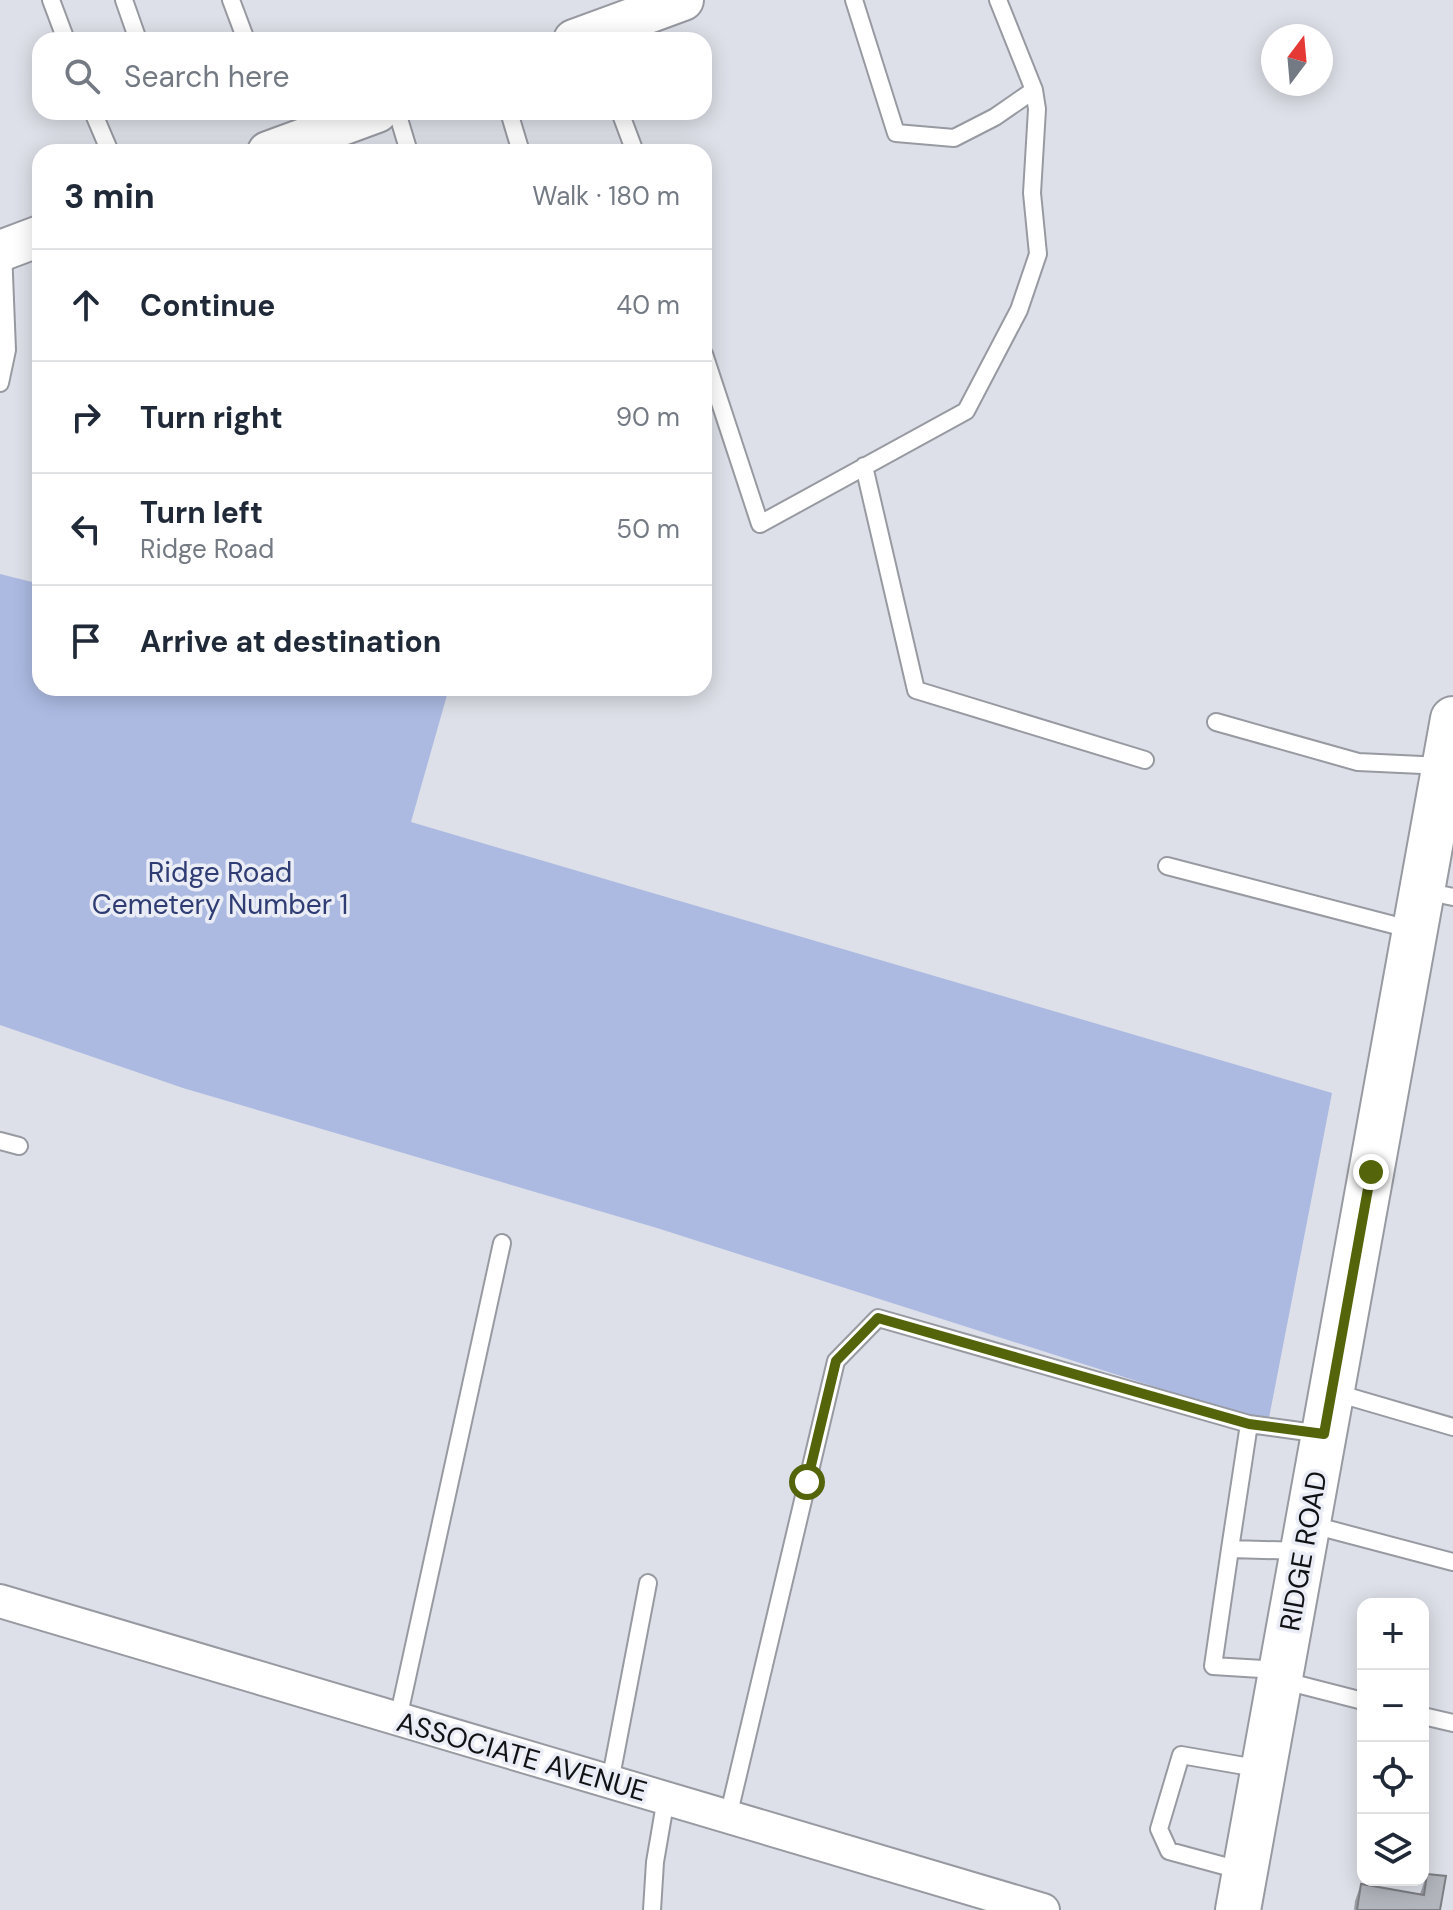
<!DOCTYPE html>
<html lang="en">
<head>
<meta charset="utf-8">
<style>
  body { margin:0; font-family:"DM Sans",sans-serif; background:#f6f6f7; color:#1f2937 }
  .controls { position:absolute; right:24px; bottom:24px; display:grid; overflow:hidden; border-radius:16px; box-shadow:0 4px 20px #0003 }
  .controls button { width:72px; height:72px; display:grid; place-items:center; padding:0; border:0; border-bottom:2px solid #e0e1e3; background:#fff; color:#1f2937; font:40px sans-serif }
  .compass { position:absolute; left:1261px; top:24px; width:72px; height:72px; border-radius:50%; background:#fff; box-shadow:0 4px 20px #0003; rotate:16deg }
  .stop { position:absolute; width:24px; height:24px; margin:-18px; border:6px solid #53640a; border-radius:50%; background:#fff }
  .stop.end { background:#53640a; border-color:#fff; box-shadow:0 2px 8px #0008 }
  .list { margin:0; padding:0; list-style:none }
  h2 { display:flex; justify-content:space-between; align-items:center; height:104px; margin:0; padding:0 32px; font-size:34px }
  h2 small { font-size:26px; font-weight:400; color:#747a83 }
  .list li { display:grid; grid-template-columns:52px 1fr auto; gap:24px; align-items:center; box-sizing:border-box; height:112px; padding:0 32px; border-top:2px solid #e0e1e3 }
  .list b { display:block; font-size:30px; white-space:nowrap }
  .list p { margin:0; font-size:26px; white-space:nowrap; color:#747a83 }
  .list em { font-size:26px; font-style:normal; color:#747a83 }
  .icon { flex:none; width:44px; height:44px; fill:none; stroke:currentColor; stroke-width:2; stroke-linecap:round; stroke-linejoin:round }
  .map { position:relative; flex:none; width:1453px; height:1910px; overflow:hidden }
  .search { position:absolute; background:#fff; box-shadow:0 4px 20px #0003; left:32px; top:32px; width:680px; height:88px; display:flex; align-items:center; gap:20px; box-sizing:border-box; padding:0 28px; border-radius:24px; color:#747a83; font-size:30px }
  .panel { position:absolute; background:#fff; box-shadow:0 4px 20px #0003; left:32px; top:144px; width:680px; height:552px; border-radius:24px }
  .map>svg:first-child { display:block }
  .green { fill:#acbae2 }
  .lines { fill:none; stroke-linecap:round; stroke-linejoin:round }
  .service-casing { stroke:#979aa1; stroke-width:20 }
  .minor-casing { stroke:#979aa1; stroke-width:36 }
  .tertiary-casing { stroke:#979aa1; stroke-width:44 }
  .secondary-casing { stroke:#979aa1; stroke-width:48 }
  .service { stroke:#fff; stroke-width:16 }
  .minor { stroke:#fff; stroke-width:32 }
  .tertiary { stroke:#fff; stroke-width:40 }
  .secondary { stroke:#fff; stroke-width:44 }
  .wall { fill:#9a9ca3 }
  .building { fill:#b3b5bd; stroke:#7d7f84; stroke-width:2 }
  .route { stroke:#53640a; stroke-width:10 }
  .labels { text-anchor:middle; stroke-width:7; stroke-linejoin:round; paint-order:stroke }
  .park-label { font-size:28px; fill:#2f3d74; stroke:#eaedf5 }
  .street-label { font-size:28px; fill:#111215; stroke:#eaedf5 }
</style>
</head>
<body>
<div class="map">
<svg width="1453" height="1910" viewBox="0 0 1453 1910">
  <rect width="100%" height="100%" fill="#dde0e8"/>
  <path class="green" d="M0 574 40 584V688H449L411 822 1332 1093 1268 1423 657 1228 183 1088 0 1025Z"/>
  <g class="lines">
    <defs>
      <path id="service" d="M51 0 66 40
        M124 0 138 40
        M231 0 246 40
        M854 0 896 133 954 138 995 117 1034 90
        M93 112 110 152
        M397 112 409 152
        M509 112 521 152
        M620 112 635 152
        M704 354 760 524 966 411 1019 310 1038 254 1032 193 1037 109 1034 90 998 0
        M0 383 7 350 3 250
        M864 466 916 690 1145 760
        M1216 722 1358 762 1443 766
        M1167 866 1413 930
        M1424 891 1453 897
        M0 1141 19 1146
        M1333 1392 1453 1427
        M1309 1524 1453 1562
        M1230 1549 1213 1666 1278 1670
        M1303 1551 1230 1549 1249 1424 1322 1434
        M1281 1680 1363 1701
        M1423 1716 1453 1723
        M398 1719 502 1243
        M610 1782 648 1583
        M728 1817 836 1361 878 1318 1249 1424
        M1243 1871 1169 1851 1159 1829 1181 1755 1262 1769
        M652 1910 655 1862 666 1798"/>
      <path id="minor" d="M0 1601 1043 1910"/>
      <path id="tertiary" d="M574 40 683 0
        M268 152 377 112
        M0 251 40 236"/>
      <path id="secondary" d="M1238 1910 1453 719"/>
    </defs>
    <use href="#service" class="service-casing"/>
    <use href="#minor" class="minor-casing"/>
    <use href="#tertiary" class="tertiary-casing"/>
    <use href="#secondary" class="secondary-casing"/>
    <use href="#service" class="service"/>
    <use href="#minor" class="minor"/>
    <use href="#tertiary" class="tertiary"/>
    <use href="#secondary" class="secondary"/>
  </g>
  <path class="wall" d="M1427 1874 1440 1910H1354L1355 1901 1361 1884 1420 1894Z"/>
  <path class="building" d="M1427 1874 1446 1876 1440 1910H1357L1361 1884 1424 1895Z"/>
  <g class="lines">
    <path class="route" d="M807 1482 836 1361 878 1318 1249 1424 1324 1434 1371 1172"/>
  </g>
  <g class="labels">
    <g class="park-label">
      <text x="220" y="882">Ridge Road<tspan x="220" dy="32">Cemetery Number 1</tspan></text>
    </g>
    <g class="street-label">
      <text transform="translate(1303 1551) rotate(-80)" y="10">RIDGE ROAD</text>
      <text transform="translate(522 1756) rotate(16)" y="10">ASSOCIATE AVENUE</text>
    </g>
  </g>
</svg>
<div class="controls">
<button>+</button>
<button>−</button>
<button><svg class="icon" aria-label="locate" viewBox="0 0 24 24"><circle cx="12" cy="12" r="6"/><path d="M12 2v4M12 18v4M2 12h4M18 12h4"/></svg></button>
<button><svg class="icon" aria-label="layers" viewBox="0 0 24 24"><path d="M12 4l9 5-9 5-9-5zM3 14l9 5 9-5"/></svg></button>
</div>
<svg class="compass" viewBox="-18 -18 36 36"><path d="M0-13l5 13h-10z" fill="#e53935"/><path d="M0 13l5-13h-10z" fill="#747a83"/></svg>
<div class="stop" style="left:807px;top:1482px"></div>
<div class="stop end" style="left:1371px;top:1172px"></div>
<div class="search"><svg class="icon" aria-label="search" viewBox="0 0 24 24"><circle cx="10" cy="10" r="6"/><path d="M15 15l6 6"/></svg>Search here</div>
<section class="panel">
<h2>3 min<small>Walk · 180 m</small></h2>
<ul class="list">
<li><svg class="icon" aria-label="ahead" viewBox="0 0 24 24"><path d="M12 20V5M6 11l6-6 6 6"/></svg><div><b>Continue</b></div><em>40 m</em></li>
<li><svg class="icon" aria-label="right" viewBox="0 0 24 24"><path d="M7 20v-9h11M14 6l5 5-5 5"/></svg><div><b>Turn right</b></div><em>90 m</em></li>
<li><svg class="icon" aria-label="left" viewBox="0 0 24 24"><path d="M17 20v-9H6M10 6l-5 5 5 5"/></svg><div><b>Turn left</b><p>Ridge Road</p></div><em>50 m</em></li>
<li><svg class="icon" aria-label="arrive" viewBox="0 0 24 24"><path d="M6 21V4h12l-3 4 3 4H6"/></svg><div><b>Arrive at destination</b></div></li>
</ul>
</section>
</div>
</body>
</html>
